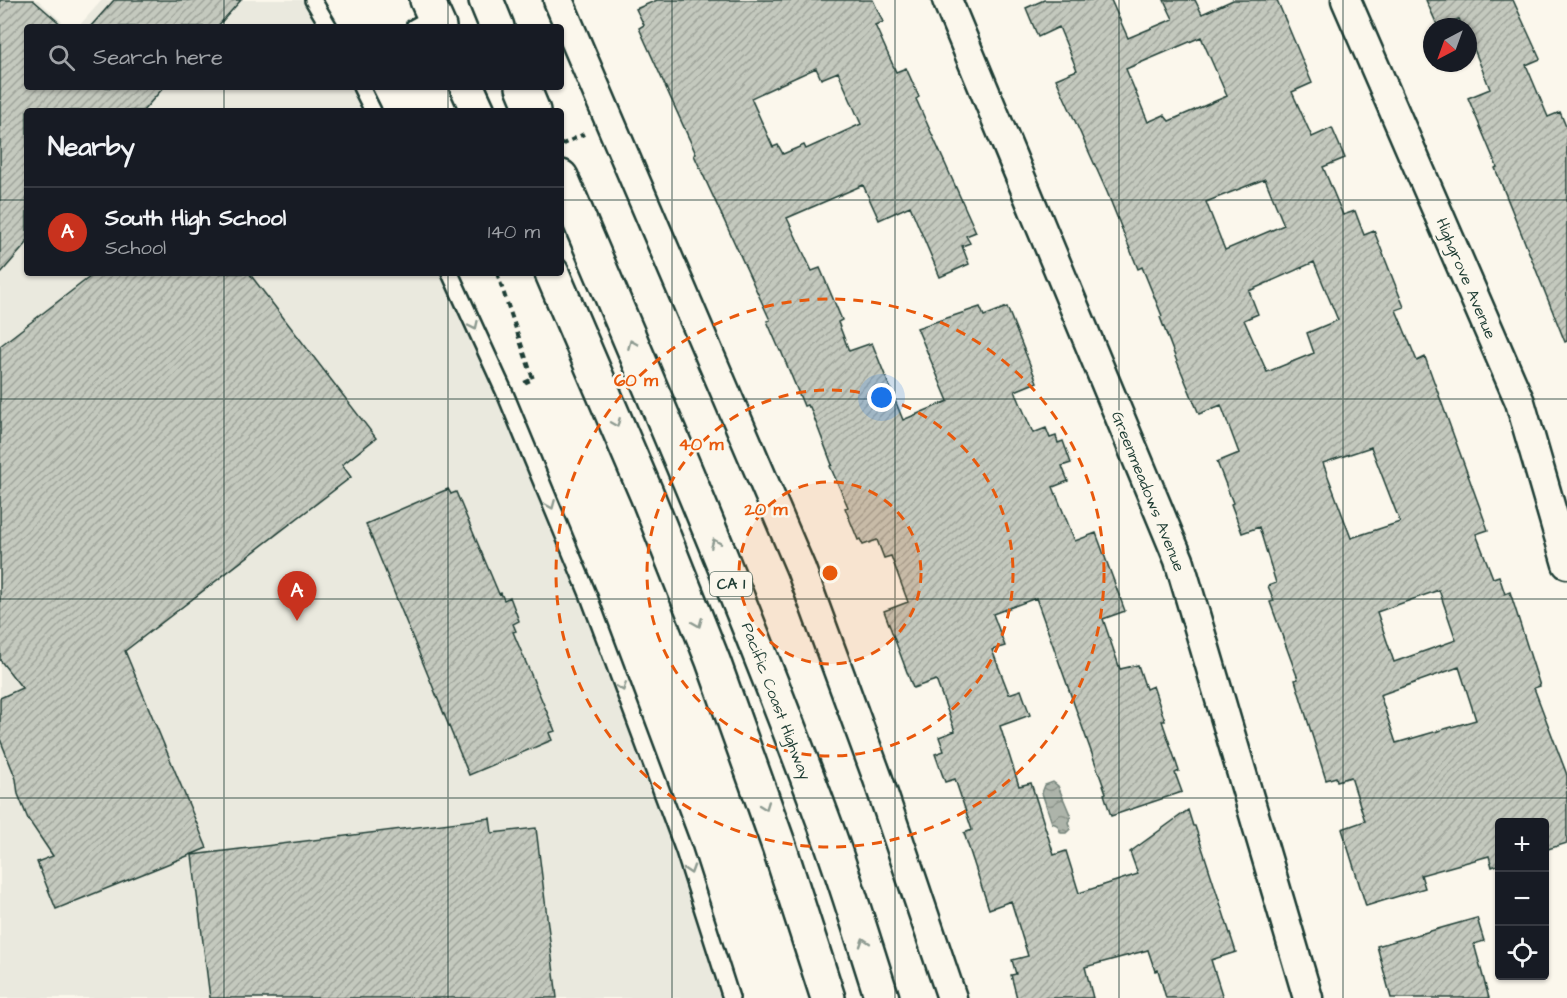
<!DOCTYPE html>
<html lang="en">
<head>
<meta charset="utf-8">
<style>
  body { margin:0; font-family:"Architects Daughter",sans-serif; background:#242831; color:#f1f3f6 }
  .controls { position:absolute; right:18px; bottom:18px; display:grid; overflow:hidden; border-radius:6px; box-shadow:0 2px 4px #0004 }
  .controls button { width:54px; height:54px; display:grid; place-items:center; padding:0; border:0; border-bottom:2px solid #363941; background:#171b24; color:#f1f3f6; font:30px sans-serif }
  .compass { position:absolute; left:1423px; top:18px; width:54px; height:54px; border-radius:50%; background:#171b24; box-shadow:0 2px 4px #0004; rotate:221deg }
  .you { position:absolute; left:882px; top:398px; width:21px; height:21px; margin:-15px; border:4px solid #fff; border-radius:50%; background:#1a73e8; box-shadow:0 0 0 9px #1a73e833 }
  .badge { display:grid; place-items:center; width:39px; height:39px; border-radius:50%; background:#c8321e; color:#fff; font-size:20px; font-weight:700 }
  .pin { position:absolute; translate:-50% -50px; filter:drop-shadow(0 2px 3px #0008) }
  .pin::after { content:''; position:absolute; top:32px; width:21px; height:18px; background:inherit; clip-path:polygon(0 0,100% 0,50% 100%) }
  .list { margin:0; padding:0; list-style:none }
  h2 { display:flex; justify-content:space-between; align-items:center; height:78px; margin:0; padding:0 24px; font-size:26px }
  h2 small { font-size:20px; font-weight:400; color:#9ea1a6 }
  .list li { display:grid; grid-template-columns:39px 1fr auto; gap:18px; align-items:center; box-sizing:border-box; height:90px; padding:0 24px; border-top:2px solid #363941 }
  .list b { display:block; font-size:22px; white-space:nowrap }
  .list p { margin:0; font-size:20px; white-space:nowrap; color:#9ea1a6 }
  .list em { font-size:20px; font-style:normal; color:#9ea1a6 }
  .icon { flex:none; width:33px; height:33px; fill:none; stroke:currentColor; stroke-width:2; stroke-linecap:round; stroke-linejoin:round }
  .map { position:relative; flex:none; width:1567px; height:998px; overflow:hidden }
  .search { position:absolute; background:#171b24; box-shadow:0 2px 4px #0004; left:24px; top:24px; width:540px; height:66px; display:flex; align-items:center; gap:15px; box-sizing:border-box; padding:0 21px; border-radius:6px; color:#9ea1a6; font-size:22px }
  .panel { position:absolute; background:#171b24; box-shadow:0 2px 4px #0004; left:24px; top:108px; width:540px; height:168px; border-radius:6px }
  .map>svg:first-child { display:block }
  .built { fill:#eae9de }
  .water { fill:url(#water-waves); stroke:#74847b; stroke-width:1.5 }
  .building { fill:url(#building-hatch); stroke:#1f3d34; stroke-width:1.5; fill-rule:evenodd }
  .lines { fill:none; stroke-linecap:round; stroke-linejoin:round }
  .service-casing { stroke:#1f3d34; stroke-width:20 }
  .minor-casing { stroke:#1f3d34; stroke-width:33 }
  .trunk-casing { stroke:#1f3d34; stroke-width:38 }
  .path { stroke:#1f3d34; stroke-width:4; stroke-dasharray:6 4.5; stroke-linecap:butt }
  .service { stroke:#fbf7ec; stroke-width:15 }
  .minor { stroke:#fbf7ec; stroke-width:28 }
  .trunk { stroke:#fbf7ec; stroke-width:33 }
  .oneway { stroke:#8d9a90 }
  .grid { fill:none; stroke:#1f3d34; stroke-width:1.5; stroke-opacity:0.55 }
  .ring { fill:none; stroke:#e8590c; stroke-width:3; stroke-dasharray:10 8 }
  .labels { text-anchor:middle; stroke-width:5; stroke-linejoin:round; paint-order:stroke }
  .shield { fill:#fbf7ec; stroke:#61756b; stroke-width:1.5 }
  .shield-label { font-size:15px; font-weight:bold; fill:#1f3d34 }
  .street-label { font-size:16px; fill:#1f3d34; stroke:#fbf7ec }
  .centre { fill:#e8590c; stroke:#fbf7ec; stroke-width:3 }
  .ring-label { font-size:18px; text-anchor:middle; font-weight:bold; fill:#e8590c; stroke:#fbf7ec; stroke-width:5; stroke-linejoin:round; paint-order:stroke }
</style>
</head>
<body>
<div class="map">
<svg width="1567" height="998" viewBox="0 0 1567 998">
  <defs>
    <pattern id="water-waves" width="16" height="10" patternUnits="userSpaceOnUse" patternTransform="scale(1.5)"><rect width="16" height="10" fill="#adb4aa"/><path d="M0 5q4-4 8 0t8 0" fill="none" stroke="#8c948b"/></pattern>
    <pattern id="building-hatch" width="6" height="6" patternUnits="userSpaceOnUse" patternTransform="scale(1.5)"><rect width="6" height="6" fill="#c4c9be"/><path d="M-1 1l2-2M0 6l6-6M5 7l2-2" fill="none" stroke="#9fa49b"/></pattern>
  </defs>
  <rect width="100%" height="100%" fill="#fbf7ec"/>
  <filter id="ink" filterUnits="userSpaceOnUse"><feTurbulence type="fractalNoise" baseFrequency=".0167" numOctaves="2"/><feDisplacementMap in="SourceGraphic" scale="12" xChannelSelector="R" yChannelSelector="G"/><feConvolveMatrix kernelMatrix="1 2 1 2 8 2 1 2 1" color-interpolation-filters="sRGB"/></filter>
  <g filter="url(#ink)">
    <path class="built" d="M0 0H38L68 27H27V87H361L372 111H27V273H448L504 391 684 851 731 998H0Z
      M102 0H307L326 27H78Z"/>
    <path class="water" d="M1053 782 1058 786 1071 817 1068 822 1070 829 1066 833H1061L1057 825 1052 823 1042 793 1045 785Z"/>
    <path class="building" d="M0 0H33L64 27H27V87H164L143 111H27V243L0 274Z
      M114 0H241L217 27H90Z
      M657 0H873L883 22 875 25 896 72 906 68 919 97 916 99 976 232 966 236 970 243 962 246 969 264 940 277 910 206 879 220 863 185 787 218 812 271 820 268 842 320 838 322 849 351 872 343 903 420 948 401 917 328 980 307 984 316 1007 307 1037 382 1015 391 1033 433 1046 428 1050 438 1056 436 1058 443 1063 441 1071 463 1062 466 1068 481 1053 487 1075 541 1096 533 1125 611 1103 619 1120 669 1138 665 1146 689 1153 686 1165 721H1162L1179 771 1175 773 1182 792 1111 816 1104 794 1106 793 1036 598 993 614 1005 646 992 650 1009 694 1021 690 1030 715 1000 726 1019 786 1031 783 1054 855 1066 851 1079 893 1138 874 1130 852 1188 810 1193 826H1195L1236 952 1211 960 1223 998H1166L1158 970 1155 971 1148 950 1085 967 1093 998H1017L1011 975 1016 974 1012 960 1028 956 1011 901 989 909 964 833 972 830 955 779 945 782 935 754 944 751 939 737 955 731 936 680 913 688 884 611 908 602 891 556 884 558 877 540 863 545 860 539 858 540 845 508 848 507 830 466 832 465 810 407H808L807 405 804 406 781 351H780L767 321 770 320 694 155 696 154 639 28 644 25 636 9ZM816 68 821 79 838 72 861 124 806 149 804 145 783 154 778 145 773 147 751 98Z
      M1044 0H1111L1128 38 1173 19 1164 0H1195L1202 14 1233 0H1277L1312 83 1292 92 1312 137 1332 128 1345 158 1323 167 1343 215 1355 211 1364 235 1374 231 1404 307 1396 310 1417 361 1425 357 1488 530 1476 534 1493 578 1499 576 1505 594 1510 592 1540 686 1534 688 1567 775V843L1545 850V822H1500V864L1492 867 1489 856 1421 875 1425 888 1366 906 1342 829 1365 821 1351 777 1337 781 1336 777 1326 780 1295 680 1298 679 1270 602 1274 601 1268 586 1276 583 1259 527 1242 533 1231 504 1233 503 1217 462 1239 453 1221 405 1199 414 1176 359 1160 317 1162 316 1142 267 1138 269 1107 192 1056 79 1077 70 1059 27 1038 37 1026 8ZM1201 37 1227 96 1169 121 1164 115 1148 122 1126 69ZM1265 179 1284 225 1225 250 1206 202ZM1314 262 1338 320 1307 333 1314 353 1267 372 1244 320 1258 314 1249 291ZM1371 447 1400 522 1351 538 1323 463ZM1439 590 1456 640 1394 662 1377 612ZM1459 667 1476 720 1396 743 1380 695Z
      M1426 0H1513L1540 59 1526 65 1548 117 1560 112 1567 129V341L1565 342 1495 168 1497 167 1468 98 1490 89 1472 44 1470 45 1468 40V27H1463L1459 19 1438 27Z
      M95 273H249L376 438 342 465 351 477 125 651 207 848 56 909 37 862 53 856 28 819 18 794 16 779 0 739V698L22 688 0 660V346Z
      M448 489 451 494 456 492 499 594 501 593 504 600 510 597 519 621 513 624 516 631 513 632 555 731 549 733 552 740 469 775 366 524Z
      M490 818 492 833 536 828 557 998H210L192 855Z
      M1477 918 1484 941 1474 944 1489 998H1391L1377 946Z"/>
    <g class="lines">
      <defs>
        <path id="service" d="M313 0 329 27
          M414 27 434 16
          M361 87 373 111
          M450 273 504 391 588 594 684 851 731 998"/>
        <path id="minor" d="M558 0 801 569 878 779 952 998
          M947 0 1179 560 1308 998
          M1346 0 1520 402 1567 564"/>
        <path id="trunk" d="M427 0 439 27
          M486 0 497 27
          M467 87 478 111
          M523 87 533 111
          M561 177C653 393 746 609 827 830 847 885 864 942 882 998
          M552 273 647 495 713 661 779 846 828 998"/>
      </defs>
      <use href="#service" class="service-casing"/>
      <use href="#minor" class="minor-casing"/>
      <use href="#trunk" class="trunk-casing"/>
      <path class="path" d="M561 145 584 134
        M497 273 533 379 524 383"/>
      <use href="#service" class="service"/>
      <use href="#minor" class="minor"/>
      <use href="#trunk" class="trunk"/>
    </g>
    <defs><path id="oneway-chevron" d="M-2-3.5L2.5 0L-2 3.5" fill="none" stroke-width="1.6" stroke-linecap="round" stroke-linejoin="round" transform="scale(1.5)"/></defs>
    <g class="oneway">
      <use href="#oneway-chevron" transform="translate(474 326) rotate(65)"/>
      <use href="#oneway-chevron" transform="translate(632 344) rotate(-113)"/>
      <use href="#oneway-chevron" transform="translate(616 423) rotate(67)"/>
      <use href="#oneway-chevron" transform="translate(551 505) rotate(67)"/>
      <use href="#oneway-chevron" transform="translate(715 543) rotate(-112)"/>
      <use href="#oneway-chevron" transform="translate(698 623) rotate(68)"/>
      <use href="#oneway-chevron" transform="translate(622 687) rotate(69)"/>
      <use href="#oneway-chevron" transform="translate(765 806) rotate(70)"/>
      <use href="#oneway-chevron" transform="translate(690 870) rotate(72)"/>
      <use href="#oneway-chevron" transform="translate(864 942) rotate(-108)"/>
    </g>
  </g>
  <path class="grid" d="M224 0V27M448 0V27M672 0V998M895 0V998M1119 0V998M1343 0V998M224 87V111M448 87V111M0 200H27M561 200H1567M224 273V998M448 273V998M0 399H1567M0 599H1567M0 798H1567"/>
  <circle cx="830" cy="573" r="91" fill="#e8590c" fill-opacity=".12"/>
  <g class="ring">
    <circle cx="830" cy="573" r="91"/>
    <circle cx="830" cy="573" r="183"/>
    <circle cx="830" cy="573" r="274"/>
  </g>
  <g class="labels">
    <rect class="shield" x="710" y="572" width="42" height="24" rx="4.5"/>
    <g class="shield-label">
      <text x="731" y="589">CA 1</text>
    </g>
    <g class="street-label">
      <text transform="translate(1467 278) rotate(67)" y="6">Highgrove Avenue</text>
      <text transform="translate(1149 491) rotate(68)" y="6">Greenmeadows Avenue</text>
      <text transform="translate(777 701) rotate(69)" y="6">Pacific Coast Highway</text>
    </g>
  </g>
  <circle cx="830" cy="573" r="9" class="centre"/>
  <g class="ring-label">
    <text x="636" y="386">60 m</text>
    <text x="701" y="450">40 m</text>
    <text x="766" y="515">20 m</text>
  </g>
</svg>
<div class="controls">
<button>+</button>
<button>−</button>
<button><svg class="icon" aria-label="locate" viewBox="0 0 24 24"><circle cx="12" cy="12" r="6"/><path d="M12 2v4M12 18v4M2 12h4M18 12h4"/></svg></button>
</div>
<svg class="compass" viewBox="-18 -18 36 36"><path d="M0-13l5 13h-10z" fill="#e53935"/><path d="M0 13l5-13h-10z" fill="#9ea1a6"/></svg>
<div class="you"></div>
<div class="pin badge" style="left:297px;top:621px">A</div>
<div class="search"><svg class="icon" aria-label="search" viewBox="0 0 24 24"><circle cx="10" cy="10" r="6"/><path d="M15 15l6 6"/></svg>Search here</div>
<section class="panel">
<h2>Nearby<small></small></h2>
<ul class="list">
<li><span class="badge">A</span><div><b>South High School</b><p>School</p></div><em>140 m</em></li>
</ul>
</section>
</div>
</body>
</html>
